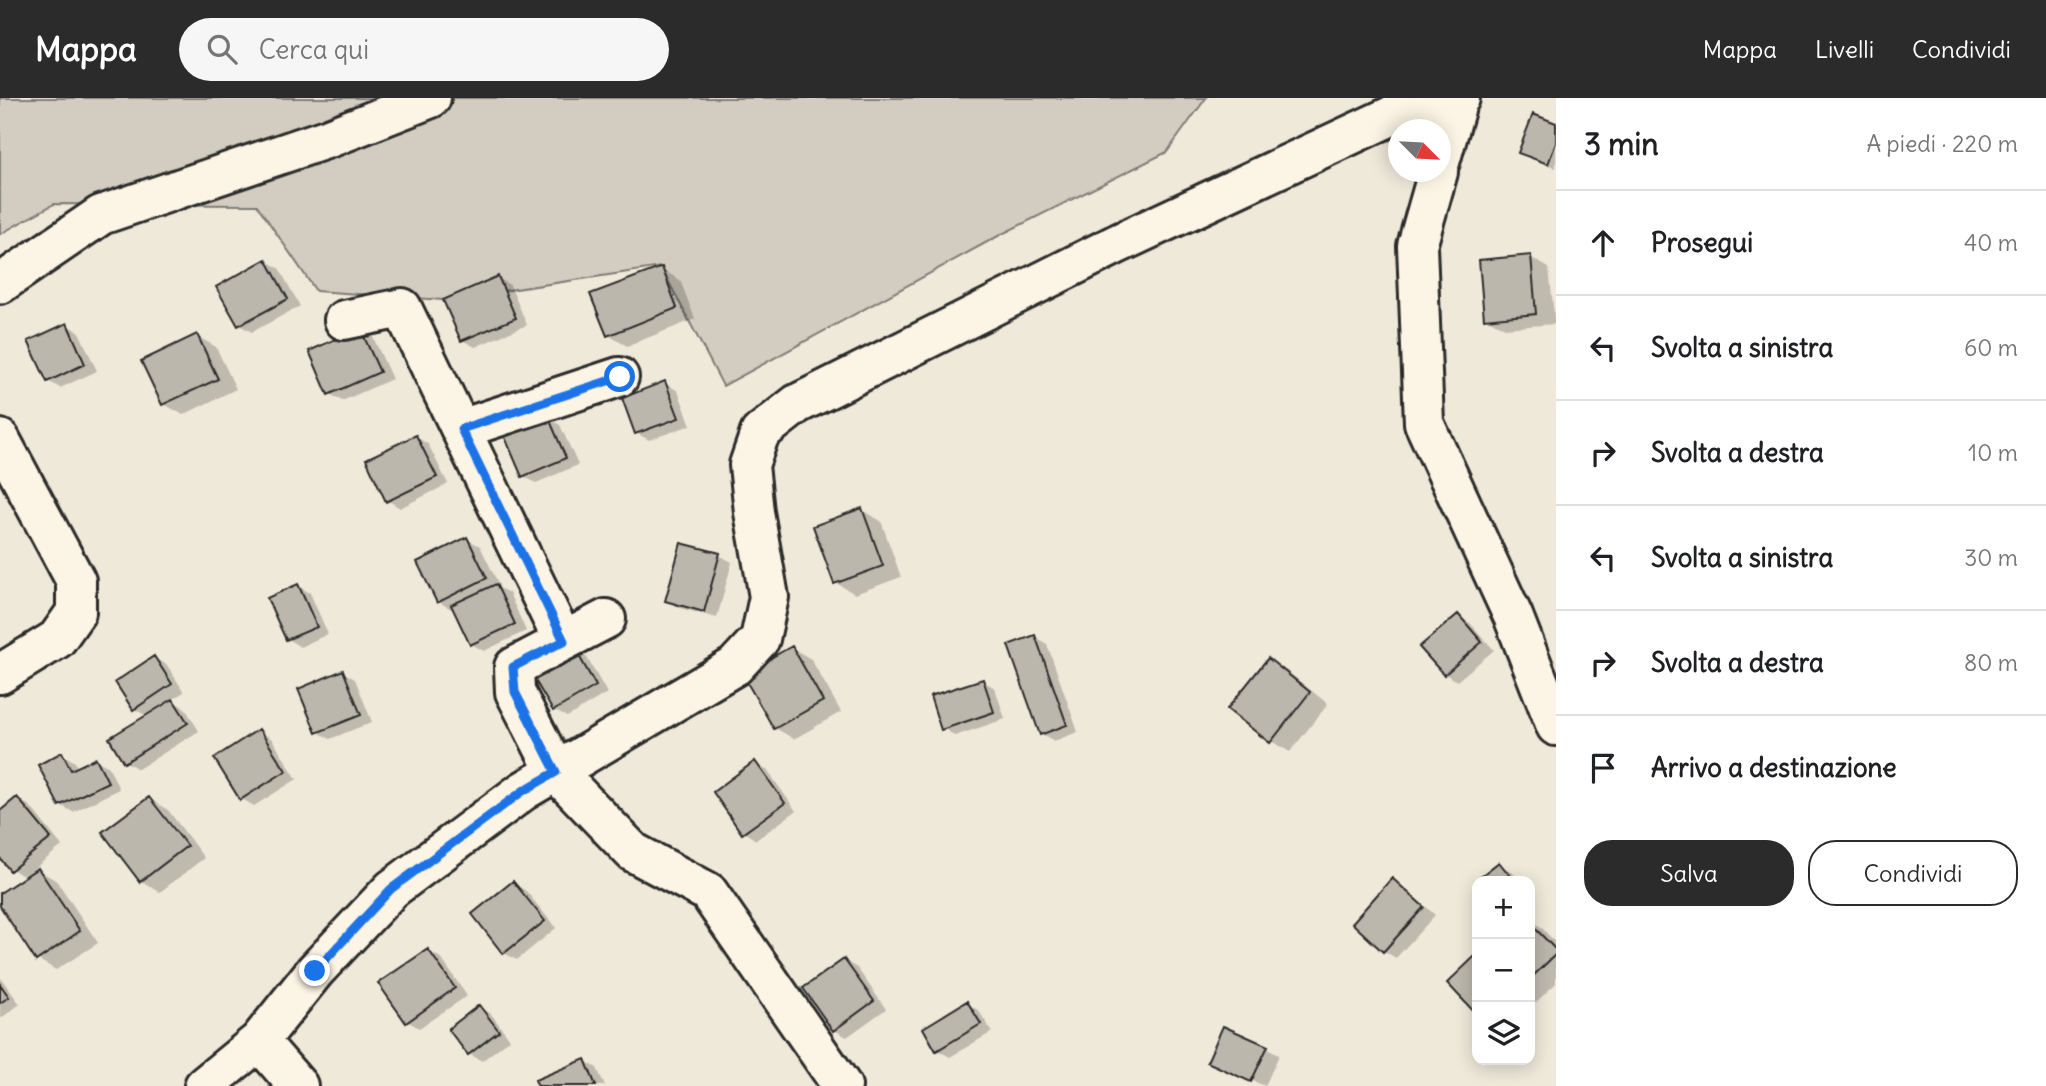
<!DOCTYPE html>
<html lang="it">
<head>
<meta charset="utf-8">
<style>
  body { margin:0; font-family:Delius,sans-serif; background:#f6f6f6; color:#202124 }
  .controls { position:absolute; right:21px; bottom:21px; display:grid; overflow:hidden; border-radius:14px; box-shadow:0 4px 18px #0003 }
  .controls button { width:63px; height:63px; display:grid; place-items:center; padding:0; border:0; border-bottom:2px solid #e0e0e0; background:#fff; color:#202124; font:35px sans-serif }
  .compass { position:absolute; left:1388px; top:21px; width:63px; height:63px; border-radius:50%; background:#fff; box-shadow:0 4px 18px #0003; rotate:114deg }
  .stop { position:absolute; width:21px; height:21px; margin:-16px; border:5px solid #1a73e8; border-radius:50%; background:#fff }
  .stop.end { background:#1a73e8; border-color:#fff; box-shadow:0 2px 7px #0008 }
  .list { margin:0; padding:0; list-style:none }
  h2 { display:flex; justify-content:space-between; align-items:center; height:91px; margin:0; padding:0 28px; font-size:30px }
  h2 small { font-size:23px; font-weight:400; color:#757577 }
  .list li { display:grid; grid-template-columns:46px 1fr auto; gap:21px; align-items:center; box-sizing:border-box; height:105px; padding:0 28px; border-top:2px solid #e0e0e0 }
  .list b { display:block; font-size:26px; white-space:nowrap }
  .list em { font-size:23px; font-style:normal; color:#757577 }
  .actions { display:flex; gap:14px; padding:21px 28px }
  .actions a { flex:1; padding:16px 0; border:2px solid #2b2b2b; border-radius:28px; text-align:center; font-size:24px; color:#2b2b2b }
  .actions .main { background:#2b2b2b; color:#fff }
  .icon { flex:none; width:38px; height:38px; fill:none; stroke:currentColor; stroke-width:2; stroke-linecap:round; stroke-linejoin:round }
  .map { position:relative; flex:none; width:1556px; height:988px; overflow:hidden }
  header { display:flex; align-items:center; gap:42px; box-sizing:border-box; height:98px; padding:0 35px; background:#2b2b2b; color:#fff }
  header strong { font-size:33px }
  nav { display:flex; gap:38px; margin-inline-start:auto; font-size:24px }
  .search { width:490px; height:63px; background:#f6f6f6; display:flex; align-items:center; gap:18px; box-sizing:border-box; padding:0 24px; border-radius:38px; color:#757577; font-size:26px }
  main { display:flex }
  aside { flex:1; background:#fff }
  .map>svg:first-child { display:block }
  .green { fill:#d2cdc0; stroke:#7e7c76; stroke-width:2 }
  .shadow { fill:#0003 }
  .building { fill:#bcb7ac; stroke:#2b2b2b; stroke-width:2 }
  .lines { fill:none; stroke-linecap:round; stroke-linejoin:round }
  .minor-casing { stroke:#2b2b2b; stroke-width:44 }
  .minor { stroke:#fcf5e5; stroke-width:38 }
  .route { stroke:#1a73e8; stroke-width:9 }
</style>
</head>
<body>
<header>
<strong>Mappa</strong>
<div class="search"><svg class="icon" aria-label="search" viewBox="0 0 24 24"><circle cx="10" cy="10" r="6"/><path d="M15 15l6 6"/></svg>Cerca qui</div>
<nav><a>Mappa</a><a>Livelli</a><a>Condividi</a></nav>
</header>
<main>
<div class="map">
<svg width="1556" height="988" viewBox="0 0 1556 988">
  <rect width="100%" height="100%" fill="#efe9da"/>
  <filter id="ink" filterUnits="userSpaceOnUse"><feTurbulence type="fractalNoise" baseFrequency=".0143" numOctaves="2"/><feDisplacementMap in="SourceGraphic" scale="14" xChannelSelector="R" yChannelSelector="G"/><feConvolveMatrix kernelMatrix="1 2 1 2 8 2 1 2 1" color-interpolation-filters="sRGB"/></filter>
  <g filter="url(#ink)">
    <path class="green" d="M0 0H1206L1167 54 1000 137 723 288 661 169 443 202 316 193 257 107 54 106 0 136Z"/>
    <path class="shadow" d="M1556 27V70L1520 54Z
      M1530 159 1549 170 1555 226 1505 230 1486 220Z
      M266 163 279 170 300 208 252 234 239 227Z
      M661 171 680 182 695 221 627 248 608 237Z
      M498 180 510 187 527 227 475 249 462 242Z
      M67 227 79 234 97 273 60 290 48 283Z
      M360 231 373 239 392 281 342 303 330 296Z
      M197 238 216 249 236 291 183 317 164 306Z
      M665 285 678 293 691 327 649 342 636 335Z
      M548 320 560 327 578 367 536 385 523 378Z
      M416 339 428 346 448 386 400 410 387 402Z
      M862 412 881 423 901 479 855 496 836 485Z
      M467 441 480 448 499 487 497 489 509 495 526 533 484 553 471 546 454 509 451 511 439 504Z
      M719 457 732 464 717 520 680 510 667 503Z
      M298 488 310 495 328 536 300 549 288 541Z
      M1458 518 1470 525 1494 552 1457 583 1445 576Z
      M1035 539 1047 546 1078 634 1054 643 1042 636Z
      M792 550 811 561 841 614 794 641 775 630Z
      M574 551 586 558 607 595 567 619 554 612Z
      M154 560 167 567 184 594 171 602 185 610 199 633 138 671 126 664 111 641 147 618 134 611Z
      M1268 562 1287 573 1328 606 1290 654 1271 643Z
      M343 574 355 581 372 624 330 641 318 634Z
      M983 583 995 590 1005 621 955 638 943 630Z
      M259 633 272 641 297 681 254 708 242 701Z
      M62 656 75 664 78 671 96 662 109 669 119 691 73 714 60 707Z
      M755 666 768 673 796 713 756 742 744 734Z
      M17 701 30 708 62 748 35 770 57 783 98 845 56 872 37 861 0 805V797L26 780 12 771 0 757V715Z
      M149 701 168 712 204 760 160 794 141 783Z
      M1499 766 1512 774 1519 783H1487L1484 779Z
      M1393 783 1405 790 1435 817 1396 860 1384 853Z
      M513 785 526 793 556 830 517 862 504 855Z
      M1530 822 1540 828 1556 845V885L1530 910Z
      M428 853 441 860 467 898 419 930 407 923Z
      M845 863 857 870 886 911 847 939 834 932Z
      M0 879 20 906 0 921Z
      M967 905 979 913 992 934 950 959 937 952Z
      M479 909 491 916 510 941 482 963 469 956 450 931Z
      M1267 949 1279 957 1265 988 1222 970Z
      M585 963 597 970 605 988H540Z"/>
    <path class="building" d="M1533 16 1556 25V45L1548 66 1518 55Z
      M1531 157 1536 216 1484 221 1479 162Z
      M266 161 288 201 238 228 216 189Z
      M662 169 677 210 607 238 590 196Z
      M498 178 516 220 461 243 443 202Z
      M67 225 85 266 47 284 28 243Z
      M360 230 380 274 328 297 309 253Z
      M197 236 218 281 162 307 141 263Z
      M665 283 679 320 635 336 622 300Z
      M548 318 566 360 522 379 504 337Z
      M416 337 437 379 386 404 366 361Z
      M862 410 883 468 834 486 813 428Z
      M467 439 487 480 437 505 417 464Z
      M681 445 720 455 704 514 665 503Z
      M298 486 317 529 286 542 267 500Z
      M496 486 515 526 470 547 451 507Z
      M1458 516 1482 544 1444 577 1419 549Z
      M1035 537 1067 627 1040 637 1008 547Z
      M792 548 823 603 774 631 742 576Z
      M574 549 596 588 553 613 530 574Z
      M154 558 172 586 133 612 115 584Z
      M1268 560 1310 594 1270 645 1227 611Z
      M343 572 361 617 316 635 298 591Z
      M983 581 994 614 941 632 930 598Z
      M173 601 188 625 124 665 109 640Z
      M259 631 286 673 240 702 214 660Z
      M62 654 71 672 96 660 108 684 59 708 38 667Z
      M755 663 785 705 742 736 713 694Z
      M17 699 51 740 10 773 0 760V713Z
      M149 699 187 748 140 784 102 734Z
      M1499 764 1514 783H1485L1481 778Z
      M38 770 80 833 36 863 0 808V795Z
      M1392 780 1424 809 1383 854 1352 825Z
      M513 783 545 823 503 856 472 816Z
      M1530 825 1556 852V856L1530 881Z
      M428 851 455 890 406 925 378 885Z
      M1477 856V917L1447 885Z
      M844 861 874 903 833 933 803 890Z
      M0 886 9 899 0 905Z
      M967 903 981 926 936 953 923 930Z
      M479 907 499 933 468 957 448 931Z
      M1223 928 1268 948 1251 984 1207 964Z
      M585 961 596 988H538L535 982Z"/>
    <g class="lines">
      <defs>
        <path id="minor" d="M1440 64 1458 1
          M1438 74 1417 148 1424 325 1513 518 1556 628
          M0 186 101 117 329 40 431 0
          M344 222 402 210 563 543
          M461 331 619 279
          M0 341 76 483V514L57 541 0 576
          M606 521 514 569 515 594 556 674 633 754 708 794 842 988
          M259 943 298 988
          M204 988 259 943 315 873 392 791 523 693 735 568 760 541 769 499 754 414 749 367 760 335 797 306 1117 146 1404 12 1460 0"/>
      </defs>
      <use href="#minor" class="minor-casing"/>
      <use href="#minor" class="minor"/>
    </g>
  </g>
  <g class="lines" filter="url(#ink)">
    <path class="route" d="M315 873 391 791 523 693 556 674 515 594 513 569 564 543 461 331 620 279"/>
  </g>
</svg>
<div class="controls">
<button>+</button>
<button>−</button>
<button><svg class="icon" aria-label="layers" viewBox="0 0 24 24"><path d="M12 4l9 5-9 5-9-5zM3 14l9 5 9-5"/></svg></button>
</div>
<svg class="compass" viewBox="-18 -18 36 36"><path d="M0-13l5 13h-10z" fill="#e53935"/><path d="M0 13l5-13h-10z" fill="#757577"/></svg>
<div class="stop" style="left:620px;top:279px"></div>
<div class="stop end" style="left:315px;top:873px"></div>
</div>
<aside>
<h2>3 min<small>A piedi · 220 m</small></h2>
<ul class="list">
<li><svg class="icon" aria-label="ahead" viewBox="0 0 24 24"><path d="M12 20V5M6 11l6-6 6 6"/></svg><div><b>Prosegui</b></div><em>40 m</em></li>
<li><svg class="icon" aria-label="left" viewBox="0 0 24 24"><path d="M17 20v-9H6M10 6l-5 5 5 5"/></svg><div><b>Svolta a sinistra</b></div><em>60 m</em></li>
<li><svg class="icon" aria-label="right" viewBox="0 0 24 24"><path d="M7 20v-9h11M14 6l5 5-5 5"/></svg><div><b>Svolta a destra</b></div><em>10 m</em></li>
<li><svg class="icon" aria-label="left" viewBox="0 0 24 24"><path d="M17 20v-9H6M10 6l-5 5 5 5"/></svg><div><b>Svolta a sinistra</b></div><em>30 m</em></li>
<li><svg class="icon" aria-label="right" viewBox="0 0 24 24"><path d="M7 20v-9h11M14 6l5 5-5 5"/></svg><div><b>Svolta a destra</b></div><em>80 m</em></li>
<li><svg class="icon" aria-label="arrive" viewBox="0 0 24 24"><path d="M6 21V4h12l-3 4 3 4H6"/></svg><div><b>Arrivo a destinazione</b></div></li>
</ul>
<div class="actions"><a class="main">Salva</a><a>Condividi</a></div>
</aside>
</main>
</body>
</html>
